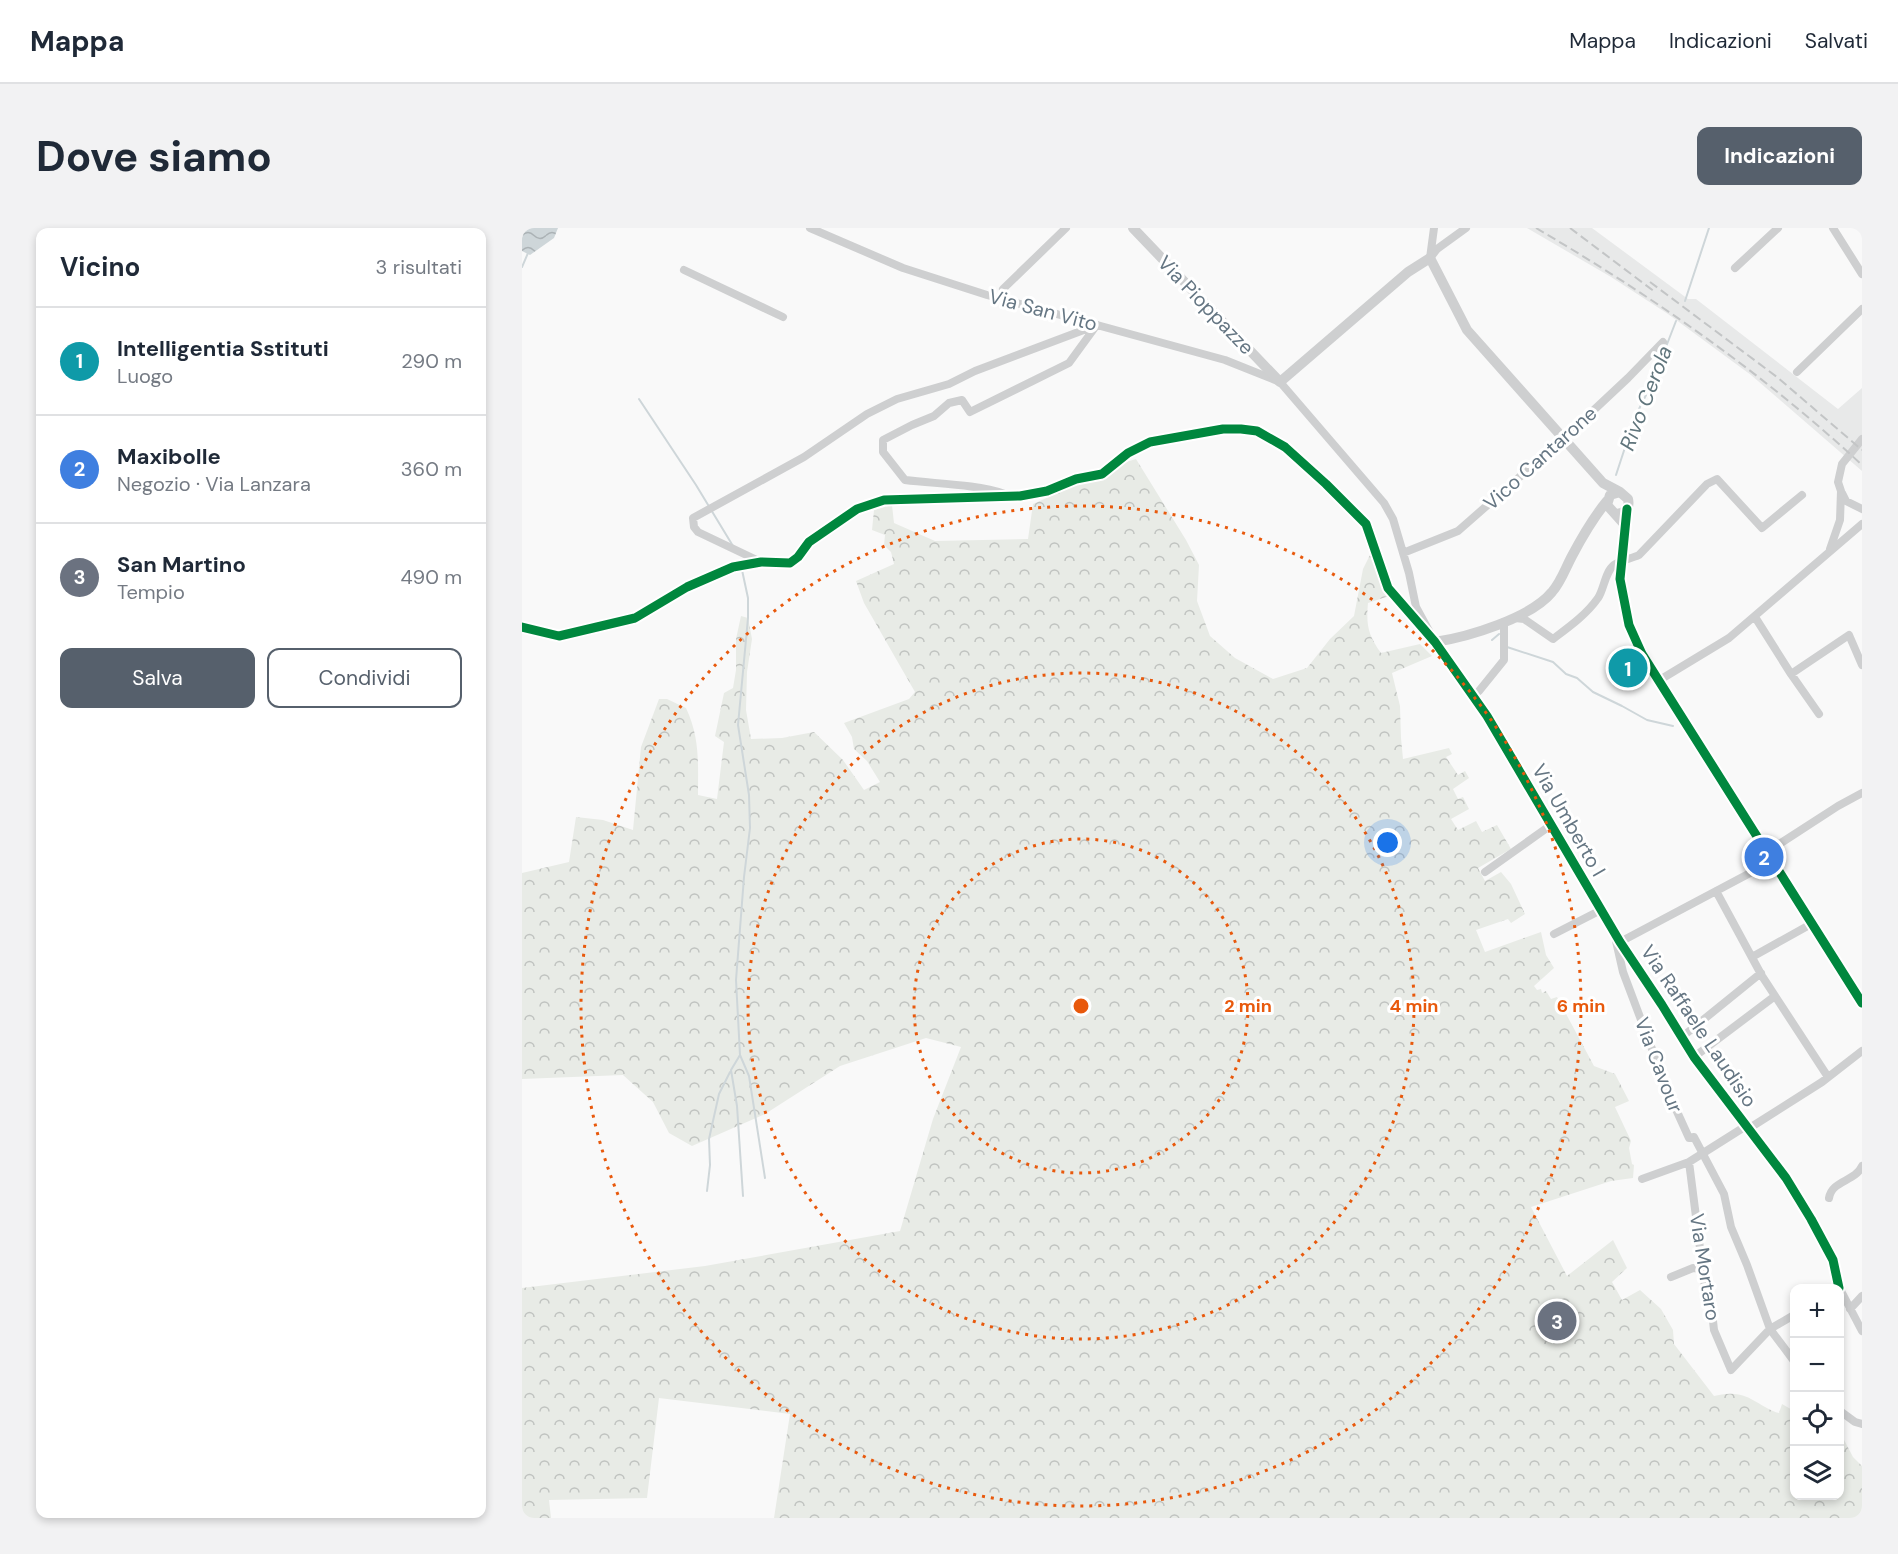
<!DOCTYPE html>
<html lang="it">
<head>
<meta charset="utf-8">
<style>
  body { margin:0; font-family:"DM Sans",sans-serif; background:#f2f2f3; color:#1f2937 }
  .controls { position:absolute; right:18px; bottom:18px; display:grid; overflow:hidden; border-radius:12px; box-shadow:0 3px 9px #0003 }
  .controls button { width:54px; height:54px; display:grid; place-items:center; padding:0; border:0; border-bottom:2px solid #e0e1e3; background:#fff; color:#1f2937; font:30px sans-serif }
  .you { position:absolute; left:866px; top:615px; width:21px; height:21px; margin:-15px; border:4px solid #fff; border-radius:50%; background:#1a73e8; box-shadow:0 0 0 9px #1a73e833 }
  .badge { display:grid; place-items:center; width:39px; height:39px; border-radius:50%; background:#56606c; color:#fff; font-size:20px; font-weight:700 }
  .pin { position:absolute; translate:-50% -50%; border:3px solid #fff; box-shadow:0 2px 6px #0006 }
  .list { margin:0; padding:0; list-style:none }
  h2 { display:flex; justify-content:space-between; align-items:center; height:78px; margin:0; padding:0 24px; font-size:26px }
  h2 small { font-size:20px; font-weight:400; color:#747a83 }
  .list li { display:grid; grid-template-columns:39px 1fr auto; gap:18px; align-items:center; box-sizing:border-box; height:108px; padding:0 24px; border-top:2px solid #e0e1e3 }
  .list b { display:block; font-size:22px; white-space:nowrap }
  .list p { margin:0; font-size:20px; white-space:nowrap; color:#747a83 }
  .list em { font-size:20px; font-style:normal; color:#747a83 }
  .actions { display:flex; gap:12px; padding:18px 24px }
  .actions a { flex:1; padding:14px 0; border:2px solid #56606c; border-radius:12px; text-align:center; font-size:21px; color:#56606c }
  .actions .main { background:#56606c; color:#fff }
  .icon { flex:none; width:33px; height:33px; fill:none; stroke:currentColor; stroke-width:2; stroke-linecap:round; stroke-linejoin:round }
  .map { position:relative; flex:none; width:1340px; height:1290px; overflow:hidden; border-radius:12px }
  header { display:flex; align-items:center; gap:36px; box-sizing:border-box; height:84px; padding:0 30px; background:#fff; border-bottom:2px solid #e0e1e3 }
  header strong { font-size:28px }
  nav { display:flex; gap:33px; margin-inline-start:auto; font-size:21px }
  .intro { display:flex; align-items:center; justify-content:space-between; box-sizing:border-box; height:144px; padding:0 36px }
  h1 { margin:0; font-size:42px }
  .button { padding:15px 27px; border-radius:12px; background:#56606c; color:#fff; font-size:21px; font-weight:700 }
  main { display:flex; gap:36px; padding:0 36px }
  aside { flex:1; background:#fff; border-radius:12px; box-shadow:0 3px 9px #0003 }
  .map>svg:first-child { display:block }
  .built { fill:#e8e9e9 }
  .forest { fill:url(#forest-crowns) }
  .water { fill:url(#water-waves) }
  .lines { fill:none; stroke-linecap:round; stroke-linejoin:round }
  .stream { stroke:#ced6d9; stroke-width:2 }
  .minor { stroke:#cecfd0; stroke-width:8 }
  .tertiary { stroke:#cecfd0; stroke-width:10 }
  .rail { stroke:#c3c5c6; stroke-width:2; stroke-dasharray:9 4.5; stroke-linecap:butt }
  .cycleway-casing { stroke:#fff; stroke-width:13 }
  .cycleway { stroke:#00873e; stroke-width:9 }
  .ring { fill:none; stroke:#e8590c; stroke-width:3; stroke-dasharray:3 6 }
  .labels { text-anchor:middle; stroke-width:6; stroke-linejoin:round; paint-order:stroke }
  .street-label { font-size:20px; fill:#657683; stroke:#fff }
  .water-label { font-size:21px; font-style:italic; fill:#60757c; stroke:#fff }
  .centre { fill:#e8590c; stroke:#fff; stroke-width:3 }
  .ring-label { font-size:18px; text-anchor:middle; font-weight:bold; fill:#e8590c; stroke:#fff; stroke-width:6; stroke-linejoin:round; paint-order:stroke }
</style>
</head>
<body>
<header>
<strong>Mappa</strong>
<nav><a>Mappa</a><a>Indicazioni</a><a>Salvati</a></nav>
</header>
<div class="intro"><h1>Dove siamo</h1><a class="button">Indicazioni</a></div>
<main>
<aside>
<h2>Vicino<small>3 risultati</small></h2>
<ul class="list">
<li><span class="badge" style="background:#0f9aa8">1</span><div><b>Intelligentia Sstituti</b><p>Luogo</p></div><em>290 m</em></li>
<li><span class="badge" style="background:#3f7fe0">2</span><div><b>Maxibolle</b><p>Negozio · Via Lanzara</p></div><em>360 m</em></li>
<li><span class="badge" style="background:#6b7280">3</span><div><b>San Martino</b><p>Tempio</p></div><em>490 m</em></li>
</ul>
<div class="actions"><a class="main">Salva</a><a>Condividi</a></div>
</aside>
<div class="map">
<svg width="1340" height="1290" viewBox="0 0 1340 1290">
  <defs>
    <pattern id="forest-crowns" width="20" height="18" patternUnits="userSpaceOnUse" patternTransform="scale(1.5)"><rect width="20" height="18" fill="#e8ebe6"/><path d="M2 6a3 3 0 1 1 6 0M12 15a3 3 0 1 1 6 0" fill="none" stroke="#c0c3c0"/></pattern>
    <pattern id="water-waves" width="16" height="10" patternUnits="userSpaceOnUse" patternTransform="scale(1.5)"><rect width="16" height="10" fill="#ced6d9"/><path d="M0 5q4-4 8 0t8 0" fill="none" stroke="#abb2b5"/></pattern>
  </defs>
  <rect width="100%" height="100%" fill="#f9f9f9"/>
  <path class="built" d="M1005 0H1070L1166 71H1174L1316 181 1340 160V243L1229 147 1146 86 1089 49Z"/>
  <path class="forest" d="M614 231 664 312 677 337 675 373 688 408 713 430 751 451 785 440 808 411 832 388 841 341 849 325 867 368 846 375C844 397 846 407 859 425L898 416 910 428 870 445 878 478 879 510 881 531 927 520 930 526 924 529 936 547 943 543 947 550 931 561 936 571 941 569 947 581 929 591 936 602 954 593 960 604 975 597 989 621 956 640 963 653 979 644 989 656 1003 686 989 695 986 691 954 702 963 724 1019 704 1024 727 1032 740 1012 758 1015 762 1019 761 1020 765 1024 763 1029 771 1035 769 1072 838 1093 846 1107 873 1093 879 1109 913 1107 920 1110 936 1112 937 1111 950 1089 953 1009 979 1045 1048 1091 1012 1105 1040 1090 1054 1100 1072 1118 1062 1139 1081 1151 1102 1152 1116 1192 1168C1198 1167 1205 1165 1212 1166 1228 1166 1241 1181 1257 1185L1260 1176 1272 1183V1268H1318V1206L1320 1208 1331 1229 1340 1238V1290H252L268 1186 137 1170 125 1270 27 1272 29 1290H0V1060L183 1038 378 1003 411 891 439 819 404 810 318 838 243 886 170 918 147 905 131 874 101 847 0 851V645L47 634 54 589 81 592 111 602 119 519 137 471H145L164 480C178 510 176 534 176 567L195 571 202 514 193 508 202 465 211 460 214 442V411L219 388 226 390 230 411 225 444 224 482 229 511 260 510 292 504 321 532 342 562 358 554 345 533 332 521 330 509 322 495 387 471 393 464 342 375 334 353 372 336 369 324 362 317 363 307 350 302 352 282 370 277 372 295 413 313 506 311 511 276 556 256 581 251 604 234Z"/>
  <path class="water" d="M0 0H36L32 10 8 27 0 23Z"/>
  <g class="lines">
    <path class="stream" d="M0 39 6 25
      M1163 73 1187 0
      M117 171 174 257 211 318
      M1094 247 1113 189 1130 155 1154 93
      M220 342 226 370V390L216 497 227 567 228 600 222 649 214 752 218 827 227 848 243 950
      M970 412 977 406
      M985 419 1031 434 1044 446 1055 450 1071 464 1100 478 1125 492 1151 498
      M218 827 209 842 215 878 221 968
      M185 963 188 937 187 911 197 866 208 844"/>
    <path class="minor" d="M288 0 381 40 465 67 703 132 758 154 862 275 871 291 887 345 894 379 913 414 965 488 1098 714 1140 777 1172 829 1264 950 1289 991 1311 1032 1317 1060
      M1311 0 1340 46
      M908 30 915 21 944 0
      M908 30 912 0
      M1213 40 1256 0
      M162 42 261 89
      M481 61 544 0
      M1275 144 1340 81
      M1320 265 1324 273 1340 281
      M483 266C453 256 415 256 383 252L361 224V212L390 197 412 188 427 175 440 172 448 184 547 135 574 98
      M1308 321 1318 292 1319 263 1316 254 1320 236 1340 211
      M881 325 936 303 1042 210 1106 150 1141 114
      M239 334 176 304 172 299 171 290 282 229 345 186 375 171 427 156 453 143 575 97
      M1233 389 1269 446 1297 486
      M993 390 1002 391 1031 411C1047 399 1064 387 1076 370 1082 361 1083 344 1092 337 1100 331 1109 331 1117 327L1185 256 1195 251 1240 300 1280 267
      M1269 446 1327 407 1340 437
      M1136 453 1207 410 1340 296
      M951 468 957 463 982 432V394
      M1245 624 1316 578 1340 565
      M963 644 1029 597
      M1194 663 1240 748 1306 849
      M1032 706 1079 682
      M1094 713 1101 744 1147 866 1167 910 1172 909 1202 966 1209 999 1225 1037 1248 1101 1272 1133
      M1098 714 1230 644 1249 630
      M1230 729 1291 695
      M1160 809 1239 745
      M1172 829 1253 768
      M1226 901 1300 854 1340 823
      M1167 934 1184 1067 1190 1084 1192 1102 1209 1142 1248 1101 1272 1087
      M1120 951 1167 934 1224 898
      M1307 970C1310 952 1333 954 1340 938
      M1149 1049 1171 1040 1181 1041
      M1318 1061 1340 1103
      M1328 1081 1340 1068
      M1318 1183 1333 1194 1340 1196"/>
    <path class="tertiary" d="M611 0 758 154 886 44 908 30 945 102 1081 255 1098 264
      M1105 281 1098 351 1107 397 1120 426 1340 775
      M1095 286C1104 285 1108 279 1106 271L1098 264 1088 267 1085 277 1102 296
      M0 399 37 408 113 390 165 359 211 339 239 334 268 335 276 329 287 314 335 281 362 272 498 268 525 263 554 251 580 246 606 225 628 214 701 201H719L735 203 763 219 804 256 844 296 866 360 913 414C946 409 1009 390 1030 364 1039 354 1044 339 1050 328 1060 309 1071 290 1085 273"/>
    <path class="rail" d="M1014 0C1130 68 1241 145 1340 237
      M1048 0 1133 64
      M1128 54 1255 149 1340 222"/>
    <defs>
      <path id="cycleway" d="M1105 281 1098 351 1107 397 1120 426 1340 775
        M0 399 37 408 113 390 165 359 211 339 239 334 268 335 276 329 287 314 335 281 362 272 498 268 525 263 554 251 580 246 606 225 628 214 701 201H719L735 203 763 219 804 256 844 296 866 360 913 414 965 488 1098 714 1140 777 1172 829 1264 950 1289 991 1311 1032 1317 1060"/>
    </defs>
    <use href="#cycleway" class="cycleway-casing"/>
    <use href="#cycleway" class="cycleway"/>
  </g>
  <g class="ring">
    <circle cx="559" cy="778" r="167"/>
    <circle cx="559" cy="778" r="333"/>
    <circle cx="559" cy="778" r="500"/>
  </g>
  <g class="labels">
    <g class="street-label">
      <text transform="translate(684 77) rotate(46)" y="7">Via Pioppazze</text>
      <text transform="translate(521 82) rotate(15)" y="7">Via San Vito</text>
      <text transform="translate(1018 230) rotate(-42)" y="7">Vico Cantarone</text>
      <text transform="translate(1047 592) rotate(60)" y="7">Via Umberto I</text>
      <text transform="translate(1177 798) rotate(56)" y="7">Via Raffaele Laudisio</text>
      <text transform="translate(1137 837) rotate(69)" y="7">Via Cavour</text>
      <text transform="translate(1183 1039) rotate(81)" y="7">Via Mortaro</text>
    </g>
    <g class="water-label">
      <text transform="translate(1124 170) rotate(-69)" y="7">Rivo Cerola</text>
    </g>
  </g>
  <circle cx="559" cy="778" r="9" class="centre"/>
  <g class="ring-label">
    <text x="726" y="784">2 min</text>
    <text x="892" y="784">4 min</text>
    <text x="1059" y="784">6 min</text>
  </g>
</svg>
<div class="controls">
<button>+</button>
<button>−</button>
<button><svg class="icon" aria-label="locate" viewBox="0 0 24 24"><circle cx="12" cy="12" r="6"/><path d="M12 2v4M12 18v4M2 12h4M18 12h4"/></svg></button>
<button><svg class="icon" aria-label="layers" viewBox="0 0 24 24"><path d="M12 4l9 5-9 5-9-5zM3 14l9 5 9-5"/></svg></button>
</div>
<div class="you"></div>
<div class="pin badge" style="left:1106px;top:440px;background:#0f9aa8">1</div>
<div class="pin badge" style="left:1242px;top:629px;background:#3f7fe0">2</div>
<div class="pin badge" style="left:1035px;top:1093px;background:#6b7280">3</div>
</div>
</main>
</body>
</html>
